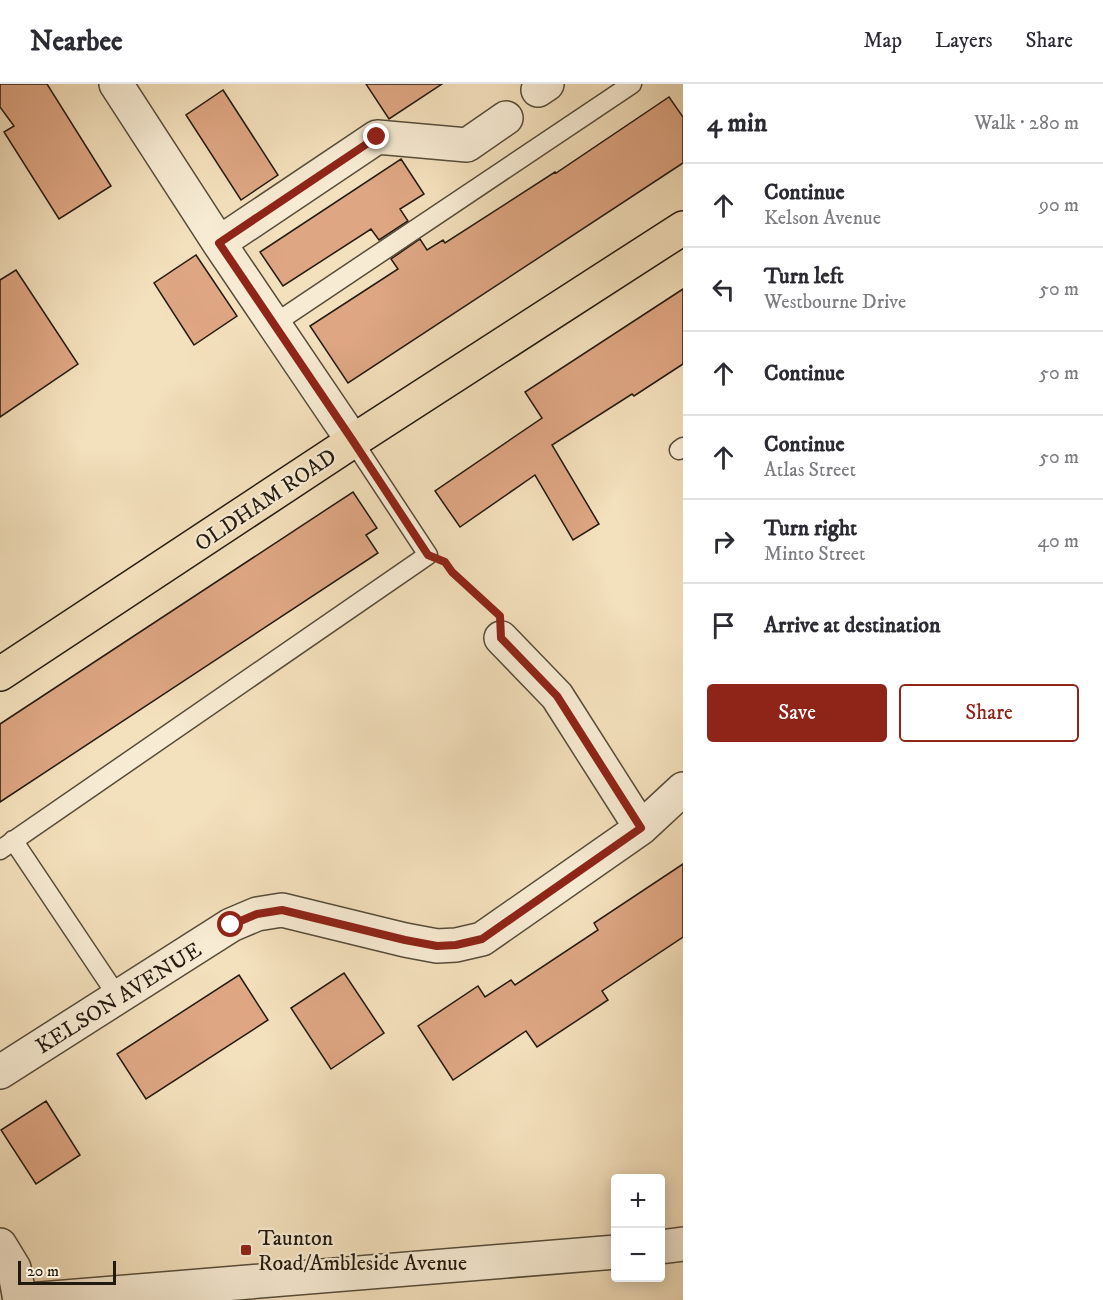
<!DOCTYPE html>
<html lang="en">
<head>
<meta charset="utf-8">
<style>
  body { margin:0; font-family:"IM FELL DW Pica",serif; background:#f2f2f3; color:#2b2b33 }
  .controls { position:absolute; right:18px; bottom:18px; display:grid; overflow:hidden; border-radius:6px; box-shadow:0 3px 15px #0003 }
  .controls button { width:54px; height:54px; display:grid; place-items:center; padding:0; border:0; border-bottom:2px solid #e1e1e2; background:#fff; color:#2b2b33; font:30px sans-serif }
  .scale { position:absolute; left:18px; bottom:15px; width:98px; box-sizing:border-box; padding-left:6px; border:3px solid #231a0f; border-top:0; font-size:16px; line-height:21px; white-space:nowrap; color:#231a0f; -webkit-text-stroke:4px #f7ebd3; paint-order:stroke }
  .stop { position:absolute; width:18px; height:18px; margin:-14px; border:4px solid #8f2418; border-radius:50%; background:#fff }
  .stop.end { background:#8f2418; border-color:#fff; box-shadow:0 2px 6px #0008 }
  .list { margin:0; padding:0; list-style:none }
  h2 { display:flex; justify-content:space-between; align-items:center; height:78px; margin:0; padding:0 24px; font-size:26px }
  h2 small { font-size:20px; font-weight:400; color:#7c7c81 }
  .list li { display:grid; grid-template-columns:39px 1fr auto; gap:18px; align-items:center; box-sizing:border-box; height:84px; padding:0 24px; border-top:2px solid #e1e1e2 }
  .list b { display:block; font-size:22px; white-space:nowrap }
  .list p { margin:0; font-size:20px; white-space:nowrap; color:#7c7c81 }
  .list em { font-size:20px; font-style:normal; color:#7c7c81 }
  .actions { display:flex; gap:12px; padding:18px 24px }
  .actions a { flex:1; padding:14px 0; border:2px solid #8f2418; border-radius:6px; text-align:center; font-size:21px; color:#8f2418 }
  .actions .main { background:#8f2418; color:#fff }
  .icon { flex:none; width:33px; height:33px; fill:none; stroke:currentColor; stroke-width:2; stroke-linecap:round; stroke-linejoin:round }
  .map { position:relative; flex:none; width:683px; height:1216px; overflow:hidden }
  header { display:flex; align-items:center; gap:36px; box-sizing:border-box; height:84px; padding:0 30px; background:#fff; border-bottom:2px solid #e1e1e2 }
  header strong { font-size:28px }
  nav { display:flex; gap:33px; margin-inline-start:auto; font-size:21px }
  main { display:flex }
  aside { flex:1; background:#fff }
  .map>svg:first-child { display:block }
  .building { fill:#dea683; stroke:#231a0f; stroke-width:1.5 }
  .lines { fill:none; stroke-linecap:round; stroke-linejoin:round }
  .lane-casing { stroke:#574c3a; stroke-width:21 }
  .street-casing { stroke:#574c3a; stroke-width:36 }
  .highway-casing { stroke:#231a0f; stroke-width:36 }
  .path { stroke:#231a0f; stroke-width:4; stroke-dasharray:1.5 3; stroke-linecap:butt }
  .lane { stroke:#f7ebd3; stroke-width:18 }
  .street { stroke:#f7ebd3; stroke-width:33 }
  .highway { stroke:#f3e0bc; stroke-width:33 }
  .route { stroke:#8f2418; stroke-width:8 }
  .poi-dot { fill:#8f2418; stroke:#f7ebd3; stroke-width:2 }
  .labels { text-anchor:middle; stroke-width:4.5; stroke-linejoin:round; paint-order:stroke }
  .street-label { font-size:22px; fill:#231a0f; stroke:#f7ebd3 }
  .poi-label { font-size:22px; fill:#231a0f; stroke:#f7ebd3; text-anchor:start }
</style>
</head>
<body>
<header>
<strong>Nearbee</strong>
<nav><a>Map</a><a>Layers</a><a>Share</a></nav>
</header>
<main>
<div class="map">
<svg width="683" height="1216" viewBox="0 0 683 1216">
  <rect width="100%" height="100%" fill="#f3e0bc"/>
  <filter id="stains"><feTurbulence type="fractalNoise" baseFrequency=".00333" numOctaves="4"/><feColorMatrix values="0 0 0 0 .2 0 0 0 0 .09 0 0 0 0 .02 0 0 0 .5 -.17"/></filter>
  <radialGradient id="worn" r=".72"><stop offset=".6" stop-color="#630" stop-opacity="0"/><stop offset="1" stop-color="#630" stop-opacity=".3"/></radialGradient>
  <path class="building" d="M0 0H47L111 102 59 135 4 48 14 42 0 23Z
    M366 0H442L389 35Z
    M223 6 278 91 241 116 186 31Z
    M669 13 683 33V79L348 299 310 242 398 185 391 175 420 155 427 166 443 156 445 159 555 88 556 89Z
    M401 75 424 110 400 125 408 137 379 156 371 145 283 202 260 168Z
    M196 171 237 232 194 261 154 199Z
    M16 186 78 280 0 333V196Z
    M683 205V280L634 312 632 310 552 361 599 440 573 456 535 391 460 443 435 407 542 334 525 308Z
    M353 408 377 444 366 451 378 469 0 718V640Z
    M683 780V853L602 907 608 916 537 963 526 947 453 996 418 942 478 902 485 913 511 896 515 901 598 846 594 839Z
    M344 889 384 949 331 985 291 924Z
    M239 891 268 936 146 1015 117 970Z
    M46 1017 80 1071 36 1100 1 1046Z"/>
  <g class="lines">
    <defs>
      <path id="lane" d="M274 240 632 0
        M679 366 683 363
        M13 756 118 913
        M0 766 428 471 353 357"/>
      <path id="street" d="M116 0 219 159 353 357
        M538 6 547 0
        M219 159 377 53 467 61 506 34
        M501 554 557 612 641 744
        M0 988 231 841 257 830 282 826 405 856 437 862 456 861 482 855 641 744 683 705
        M0 1161 14 1184 20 1216
        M660 1163 683 1160
        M28 1216 616 1168"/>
      <path id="highway" d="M0 590 353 357 683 144"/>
    </defs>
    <use href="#lane" class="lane-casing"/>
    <use href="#street" class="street-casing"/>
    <use href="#highway" class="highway-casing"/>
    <path class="path" d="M448 484 491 524"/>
    <use href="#lane" class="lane"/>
    <use href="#street" class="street"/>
    <use href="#highway" class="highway"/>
  </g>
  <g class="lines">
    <path class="route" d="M231 841 257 830 282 826 405 856 437 862 456 861 482 855 641 744 557 612 501 554 500 532 452 488 445 478 428 471 353 357 219 159 377 53"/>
  </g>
  <rect class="poi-dot" x="240" y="1160" width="12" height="12" rx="3"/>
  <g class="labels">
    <g class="street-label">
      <text transform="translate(265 415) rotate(-34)" y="8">OLDHAM ROAD</text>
      <text transform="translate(118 913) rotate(-32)" y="8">KELSON AVENUE</text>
    </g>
    <g class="poi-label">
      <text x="258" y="1161">Taunton<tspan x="258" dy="25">Road/Ambleside Avenue</tspan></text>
    </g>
  </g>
  <rect width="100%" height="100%" filter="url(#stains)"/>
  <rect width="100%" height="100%" fill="url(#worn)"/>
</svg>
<div class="controls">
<button>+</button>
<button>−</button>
</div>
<div class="scale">20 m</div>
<div class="stop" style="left:231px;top:841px"></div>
<div class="stop end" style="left:377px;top:53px"></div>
</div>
<aside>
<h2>4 min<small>Walk · 280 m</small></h2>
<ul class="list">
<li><svg class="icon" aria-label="ahead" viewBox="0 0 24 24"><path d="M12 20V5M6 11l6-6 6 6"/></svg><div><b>Continue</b><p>Kelson Avenue</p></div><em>90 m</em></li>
<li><svg class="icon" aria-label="left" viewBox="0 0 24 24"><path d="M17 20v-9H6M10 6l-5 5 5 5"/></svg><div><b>Turn left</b><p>Westbourne Drive</p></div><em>50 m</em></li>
<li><svg class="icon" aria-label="ahead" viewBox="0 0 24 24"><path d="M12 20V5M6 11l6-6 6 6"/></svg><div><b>Continue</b></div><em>50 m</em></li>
<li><svg class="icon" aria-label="ahead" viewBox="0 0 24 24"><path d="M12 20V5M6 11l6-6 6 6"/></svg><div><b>Continue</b><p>Atlas Street</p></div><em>50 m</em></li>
<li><svg class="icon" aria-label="right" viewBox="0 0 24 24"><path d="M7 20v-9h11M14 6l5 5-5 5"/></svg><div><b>Turn right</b><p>Minto Street</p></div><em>40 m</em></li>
<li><svg class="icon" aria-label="arrive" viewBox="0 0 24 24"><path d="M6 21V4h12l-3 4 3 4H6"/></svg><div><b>Arrive at destination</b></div></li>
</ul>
<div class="actions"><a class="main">Save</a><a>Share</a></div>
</aside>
</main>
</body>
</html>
